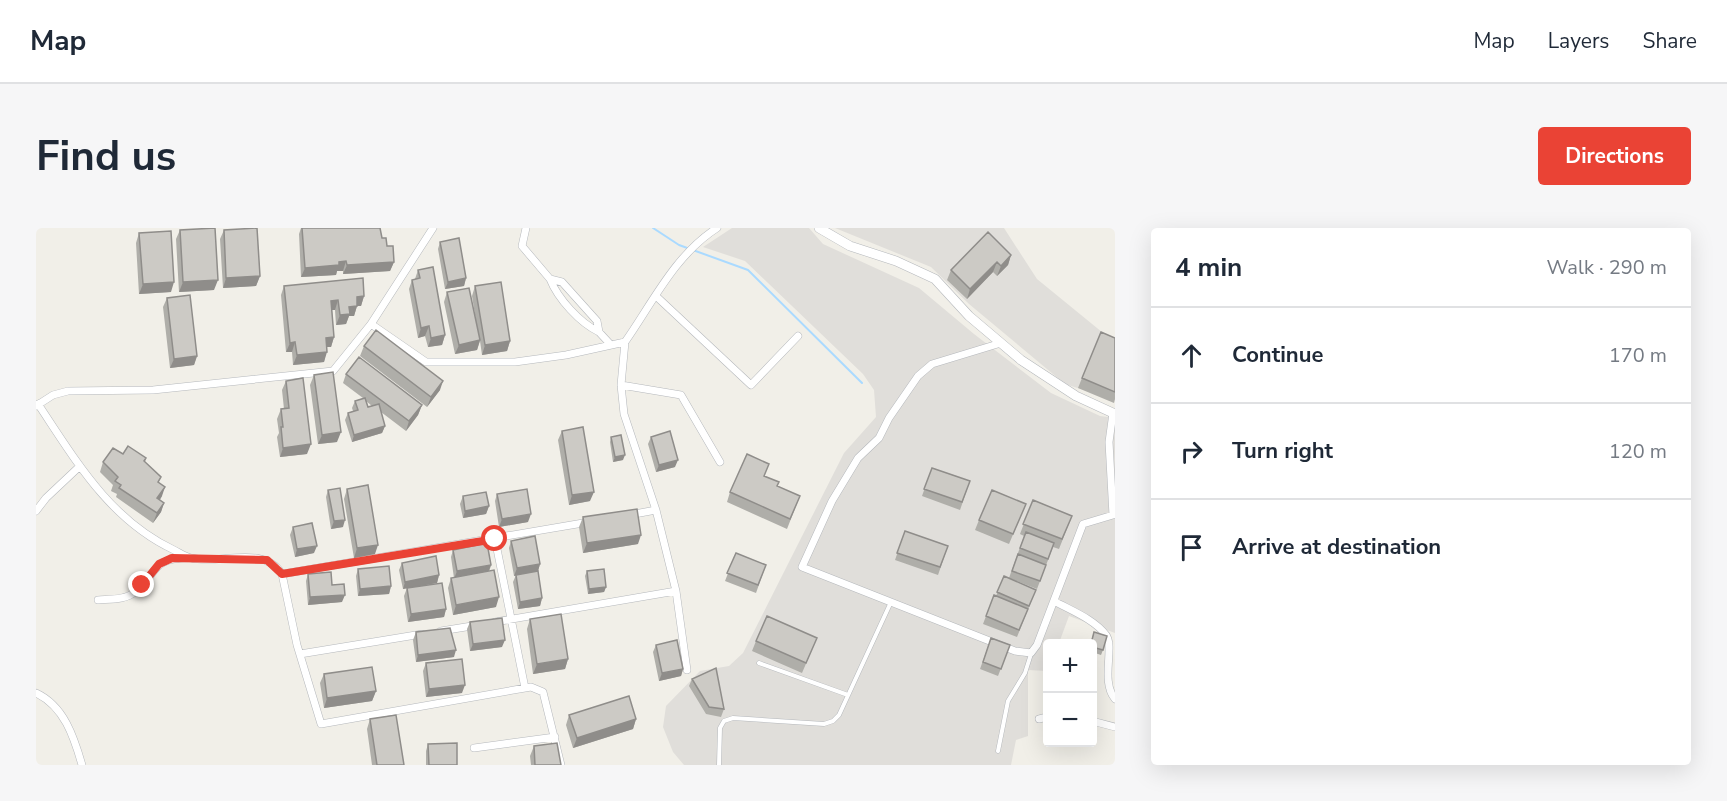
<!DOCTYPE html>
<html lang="en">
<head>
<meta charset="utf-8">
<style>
  body { margin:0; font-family:"Nunito Sans",sans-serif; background:#f6f6f7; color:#1f2937 }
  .controls { position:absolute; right:18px; bottom:18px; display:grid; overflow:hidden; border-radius:6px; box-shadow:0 6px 24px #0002 }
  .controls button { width:54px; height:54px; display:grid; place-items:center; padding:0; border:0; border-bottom:2px solid #e0e1e3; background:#fff; color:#1f2937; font:30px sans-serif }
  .stop { position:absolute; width:18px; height:18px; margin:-14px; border:4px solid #ea4335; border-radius:50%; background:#fff }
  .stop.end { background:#ea4335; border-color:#fff; box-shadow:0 2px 6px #0008 }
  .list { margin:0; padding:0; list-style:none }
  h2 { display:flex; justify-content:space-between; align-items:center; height:78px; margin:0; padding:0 24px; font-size:26px }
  h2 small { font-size:20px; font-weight:400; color:#747a83 }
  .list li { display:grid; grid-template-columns:39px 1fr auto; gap:18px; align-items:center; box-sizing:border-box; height:96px; padding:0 24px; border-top:2px solid #e0e1e3 }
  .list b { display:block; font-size:22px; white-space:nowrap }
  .list em { font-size:20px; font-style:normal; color:#747a83 }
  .icon { flex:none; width:33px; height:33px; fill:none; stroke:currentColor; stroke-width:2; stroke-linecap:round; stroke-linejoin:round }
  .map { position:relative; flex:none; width:1079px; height:537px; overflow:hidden; border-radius:6px }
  header { display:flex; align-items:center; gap:36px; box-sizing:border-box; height:84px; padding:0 30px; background:#fff; border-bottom:2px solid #e0e1e3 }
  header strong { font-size:28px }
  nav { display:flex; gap:33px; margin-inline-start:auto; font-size:21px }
  .intro { display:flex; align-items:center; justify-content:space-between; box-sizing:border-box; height:144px; padding:0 36px }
  h1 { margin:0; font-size:42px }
  .button { padding:15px 27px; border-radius:6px; background:#ea4335; color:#fff; font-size:21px; font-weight:700 }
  main { display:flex; gap:36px; padding:0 36px }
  aside { flex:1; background:#fff; border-radius:6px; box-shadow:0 6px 24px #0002 }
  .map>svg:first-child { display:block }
  .industrial { fill:#e0deda }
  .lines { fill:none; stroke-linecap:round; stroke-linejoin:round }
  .stream { stroke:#aadaff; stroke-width:2 }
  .service-casing { stroke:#b5b8bc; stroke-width:5 }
  .minor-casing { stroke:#b5b8bc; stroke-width:8 }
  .tertiary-casing { stroke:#b5b8bc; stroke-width:10 }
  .service { stroke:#fff; stroke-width:4 }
  .minor { stroke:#fff; stroke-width:7 }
  .tertiary { stroke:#fff; stroke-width:9 }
  .wall { fill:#afaea9; fill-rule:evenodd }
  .shaded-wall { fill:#8f8d8a }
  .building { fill:#cccac5; stroke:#8f8d8a; stroke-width:1.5 }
  .route { stroke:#ea4335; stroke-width:8 }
</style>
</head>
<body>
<header>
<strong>Map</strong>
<nav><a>Map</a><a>Layers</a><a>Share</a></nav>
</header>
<div class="intro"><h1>Find us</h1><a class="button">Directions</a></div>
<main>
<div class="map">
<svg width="1079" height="537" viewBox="0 0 1079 537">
  <rect width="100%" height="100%" fill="#f1efe8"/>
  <path class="industrial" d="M696 0H773L787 16 883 60 938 106 1015 165 1064 188 1079 190V405L1033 388 1023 415 1011 416V443L992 442V508L980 512 975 537H648L637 524 627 499 630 478 664 443 693 438 707 425 808 225 840 189 838 162 827 146 709 33 667 19Z
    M799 0H968L1001 51 1072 109 1079 111V172L1029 156 933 76 895 39Z"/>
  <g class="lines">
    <path class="stream" d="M617 0 643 17 712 42 826 155"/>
    <defs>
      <path id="service" d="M723 435 812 467
        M962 523 972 473 989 445 995 426
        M683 537 684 500 688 493 697 490 788 496 797 493 803 487 855 374"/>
      <path id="minor" d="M490 0 486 18 514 51 526 54 561 93 563 104 575 117
        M514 51C522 71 544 95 563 104
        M621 69 715 157 762 108
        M335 96 397 0
        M965 115 896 136 882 148 853 190 843 210 822 230 796 273 766 339 979 423 995 425 1001 417 1047 296 1077 287 1073 214 1077 185
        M585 157 645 167 684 234
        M2 176C40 233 74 292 138 322 144 325 150 329 155 330 184 337 227 316 246 346L261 417 285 496 495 459 507 464 525 537
        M0 178 17 167 32 163 117 162 297 143 335 96 390 134H479L530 127 589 114C617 74 639 27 681 0
        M0 283 10 270 44 238
        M593 287 620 282
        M459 311 489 460
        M246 346 553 294
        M640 363 651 442
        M62 372C75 371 89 372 99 364 123 346 113 330 153 330
        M1018 373C1034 382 1058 391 1070 407 1079 419 1064 453 1079 471
        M459 394 640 363 620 282 588 186 585 157 589 114
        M405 403 442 397
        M264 426 386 406
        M0 465C28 478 38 509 46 537
        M1003 491 1011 489
        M1056 493 1079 499
        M438 520 519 509"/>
      <path id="tertiary" d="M783 0 814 18 860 33 899 51 933 88 985 132 1040 168 1079 186"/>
    </defs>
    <use href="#service" class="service-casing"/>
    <use href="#minor" class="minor-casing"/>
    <use href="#tertiary" class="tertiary-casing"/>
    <use href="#service" class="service"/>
    <use href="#minor" class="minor"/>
    <use href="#tertiary" class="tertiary"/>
  </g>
  <path class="wall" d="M265 0H344L346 10 358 34 354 43 307 46V43H301L300 47 265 49 263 6Z
    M144 2 178 62 143 64 140 11Z
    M188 2 224 48 220 58 187 60 184 11Z
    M103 5 135 64 103 66 100 15Z
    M404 14 430 50 428 58 409 61 402 21Z
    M975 27 972 37 961 48 957 44 931 71 911 52 915 42Z
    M382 42 409 107 406 117 392 119 389 108 382 110 373 61 376 52 379 51Z
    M248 58 328 68 325 78H321L318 88H313L310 96 300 97 299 82H296L298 109 295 119H291L288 134 257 137 256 124H250L245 67Z
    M439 58 474 113 471 123 446 127 444 113 441 122 419 126 408 74 411 64 440 93 436 68Z
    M131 70 161 128 158 137 134 140 127 79Z
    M1079 110V171L1078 175 1042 160 1046 150Z
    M328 118 404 162 391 179 324 128Z
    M310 146 386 177 382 187 370 203 345 184 349 198 346 205 316 214 309 192 312 185 317 183 316 180 319 173 327 170 307 155ZM330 173 336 178 332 179Z
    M278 147 301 214 282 216 274 157Z
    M250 153 271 226 244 229 241 209 243 205 241 191 245 181H248L246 162Z
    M526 203 554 273 533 277 522 212Z
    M575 209 587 232 577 234 574 214Z
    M615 209 639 239 620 244 612 216Z
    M87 226 110 230 109 234 123 254 126 268 124 272 128 275 125 284 117 295 80 269 81 266 75 263 77 257 64 244 67 234Z
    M896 240 934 253 924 282 886 268Z
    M729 248 741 258 764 268 751 301 691 274 694 264Z
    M311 261 339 326 318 330 308 271Z
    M292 262 307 299 295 301 290 269Z
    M461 266 492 294 463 299 459 273Z
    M427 268 453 278 450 286 427 290 424 276Z
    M997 272 1036 288 1023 321 1017 319 1001 361 973 350 988 308 984 306Z
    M990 276 973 316 939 302 943 292Z
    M547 289 602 316 547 325 543 299Z
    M257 299 278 325 259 329 254 307Z
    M869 303 912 318 902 347 859 332Z
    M475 313 504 336 502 343 506 370 504 378 482 381 477 354 480 347 478 348 473 320Z
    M417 322 455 337 453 344 460 379 417 387 412 360 415 350H418L415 329Z
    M700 325 730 337 720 365 689 353Z
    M366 335 403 347 401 355 374 360 410 381 408 389 372 394 368 368 371 360 367 361 363 342Z
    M322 341 355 358 353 366 322 368 320 348Z
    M551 343 570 359 568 364 552 366 549 348Z
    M272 346 296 357 306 374 272 377 270 353Z
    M968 348 997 369 981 409 947 396 958 367 960 368Z
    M494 391 532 431 529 441 497 446 491 401Z
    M434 394 466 419 434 423 431 401Z
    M380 404 418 429 380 434 377 412Z
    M1058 404 1067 422 1065 427 1056 424V416H1054Z
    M781 410 766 445 716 423 720 413Z
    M955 410 974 417 962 448 944 441Z
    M620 417 647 441 645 448 623 453 617 424Z
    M390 435 426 465 390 469 387 443Z
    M288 446 340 463 336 473 288 480 284 455Z
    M656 451 688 481 685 489 670 486 653 458Z
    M533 487 600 491 597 501 537 520 530 497Z
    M334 491 368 537H336L331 501Z
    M392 516 421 537H390V523Z
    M498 518 525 537H495L494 528Z"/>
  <path class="shaded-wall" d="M975 27 972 37 961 48 965 38Z
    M310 33 307 43H301L300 47 265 49 269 40Z
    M358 34 354 43 307 46 311 37Z
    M961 34 957 44 931 71 934 61Z
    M224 48 220 58 187 60 190 50Z
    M430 50 428 58 409 61 412 54Z
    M182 52 178 62 143 64 147 54Z
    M138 54 135 64 103 66 107 56Z
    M328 68 325 78H321L318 88H313L310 96 300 97 304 87 313 79 321 69Z
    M302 72 299 82H291L295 73Z
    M393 98 389 108 382 110 385 100Z
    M409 107 406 117 392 119 395 110Z
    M298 109 295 119H287L290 110Z
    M444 112 441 122 419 126 423 117Z
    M474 113 471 123 446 127 449 117Z
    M259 114 256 124H250L254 115Z
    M291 124 288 134 257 137 261 127Z
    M161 128 158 137 134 140 138 131Z
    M407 153 404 162 391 179 395 169Z
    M386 177 382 187 370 203 373 193Z
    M349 198 346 205 316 214 318 207Z
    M305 204 301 214 282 216 286 207Z
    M275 216 271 226 244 229 247 220Z
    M589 227 587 232 577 234 579 229Z
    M642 232 639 239 620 244 623 237Z
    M129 259 126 268 118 280 121 270Z
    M558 264 554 273 533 277 536 267Z
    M128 275 125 284 117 295 121 285Z
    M453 278 450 286 427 290 429 283Z
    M495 286 492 294 463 299 466 291Z
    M309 292 307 299 295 301 298 293Z
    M605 307 602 316 547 325 551 315Z
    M342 317 339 326 318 330 321 320Z
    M281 318 278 325 259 329 261 321Z
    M504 336 502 343 478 348 481 340Z
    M455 337 452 345 418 351 421 343Z
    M403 347 401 355 367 361 369 354Z
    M355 358 353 366 322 368 324 361Z
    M570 359 568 364 552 366 553 361Z
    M309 367 306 374 272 377 274 369Z
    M463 369 460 379 417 387 420 377Z
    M506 370 504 378 482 381 484 374Z
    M410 381 408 389 372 394 375 386Z
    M469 412 466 419 434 423 437 416Z
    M420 422 418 429 380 434 382 427Z
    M532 431 529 441 497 446 501 436Z
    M647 441 645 448 623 453 626 445Z
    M429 457 426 465 390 469 393 461Z
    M340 463 336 473 288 480 291 470Z
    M600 491 597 501 537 520 541 510Z"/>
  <path class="building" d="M179 0 182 52 147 54 144 2Z
    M221 0 224 48 190 50 188 2Z
    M266 0H344L346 10H350L351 18H357L358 34 311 37 310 33 303 34V37L269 40Z
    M135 3 138 54 107 56 103 5Z
    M952 4 975 27 965 38 961 34 934 61 915 42Z
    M423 10 430 50 412 54 404 14Z
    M397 39 409 107 395 110 393 98 385 100 376 52 384 50 382 42Z
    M327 50 328 68 321 69V78L313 79 314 86 304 87 302 72 295 73 298 109 290 110 291 124 261 127 259 114 254 115 248 58Z
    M465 54 474 113 449 117 439 58Z
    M433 60 444 112 423 117 411 64Z
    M154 67 161 128 138 131 131 70Z
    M340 102 407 153 395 169 328 118Z
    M1065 104 1079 110V164L1046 150Z
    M323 129 386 177 373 193 310 146Z
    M297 144 305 204 286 207 278 147Z
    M267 150 275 216 247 220 245 199H247L245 181 253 180 250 153Z
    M329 170 332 179 343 176 349 198 318 207 312 185 322 182 319 173Z
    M547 199 558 264 536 267 526 203Z
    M634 203 642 232 623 237 615 209Z
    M585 207 589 227 579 229 575 209Z
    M92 218 110 230 108 233 125 249 122 254 129 259 121 270 128 275 121 285 83 260 85 257 79 253 82 249 67 234 77 220 87 226Z
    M711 226 733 236 728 248 743 254 741 258 764 268 754 291 694 264Z
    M896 240 934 253 926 274 888 261Z
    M332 257 342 317 321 320 311 261Z
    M304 260 309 292 298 293 292 262Z
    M491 261 495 286 466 291 461 266Z
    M956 262 990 276 977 306 943 292Z
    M450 264 453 278 429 283 427 268Z
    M997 272 1036 288 1026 311 987 296Z
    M601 281 605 307 551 315 547 289Z
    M276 295 281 318 261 321 257 299Z
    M869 303 912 318 904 339 861 325Z
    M990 304 1018 315 1012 331 984 320Z
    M499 308 504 336 481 340 475 313Z
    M451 315 455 337 421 343 417 322Z
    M700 325 730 337 722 357 691 345Z
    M982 326 1010 337 1004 353 976 343Z
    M400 328 403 347 369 354 366 335Z
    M353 338 355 358 324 361 322 341Z
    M568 341 570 359 553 361 551 343Z
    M458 342 463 369 420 377 415 350Z
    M502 343 506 370 484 374 480 347Z
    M295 344 296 357 308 356 309 367 274 369 272 346Z
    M968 348 1000 362 993 378 961 364Z
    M406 355 410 381 375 386 371 360Z
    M958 367 992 381 983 402 950 388Z
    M525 386 532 431 501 436 494 391Z
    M731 388 781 410 770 435 720 413Z
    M466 390 469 412 437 416 434 394Z
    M414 400 420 422 382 427 380 404Z
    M1058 404 1071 408 1067 422 1056 419V416H1055Z
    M955 410 974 417 965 441 947 434Z
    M641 412 647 441 626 445 620 417Z
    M426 431 429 457 393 461 390 435Z
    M336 439 340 463 291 470 288 446Z
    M680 440 688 481 673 479 656 451Z
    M593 468 600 491 541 510 533 487Z
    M360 487 368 537H341L334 491Z
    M421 515V537H393L392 516Z
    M521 515 525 537H499L498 518Z"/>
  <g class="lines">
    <path class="route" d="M106 357 123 336 136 330 231 332 246 346 459 311"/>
  </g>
</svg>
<div class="controls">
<button>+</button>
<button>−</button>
</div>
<div class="stop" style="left:459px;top:311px"></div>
<div class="stop end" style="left:106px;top:357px"></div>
</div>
<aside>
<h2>4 min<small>Walk · 290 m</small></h2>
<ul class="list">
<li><svg class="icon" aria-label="ahead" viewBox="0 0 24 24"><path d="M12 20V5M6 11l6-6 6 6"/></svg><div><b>Continue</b></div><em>170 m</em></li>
<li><svg class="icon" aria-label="right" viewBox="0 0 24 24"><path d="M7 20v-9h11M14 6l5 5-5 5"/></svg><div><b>Turn right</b></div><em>120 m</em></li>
<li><svg class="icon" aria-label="arrive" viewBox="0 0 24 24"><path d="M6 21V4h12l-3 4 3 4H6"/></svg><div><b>Arrive at destination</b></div></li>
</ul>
</aside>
</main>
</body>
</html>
